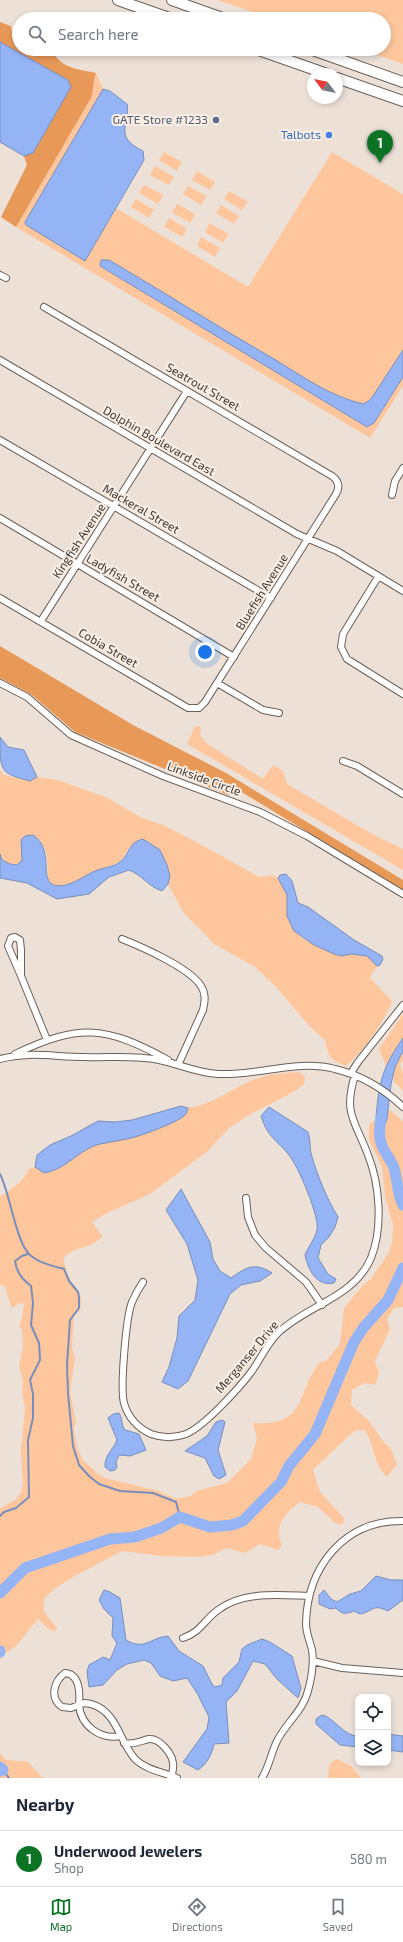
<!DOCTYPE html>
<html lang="en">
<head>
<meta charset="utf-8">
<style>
  body { margin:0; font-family:"Exo 2",sans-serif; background:#f2f2f3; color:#1f2937 }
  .controls { position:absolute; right:12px; bottom:12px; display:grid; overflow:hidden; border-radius:8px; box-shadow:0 2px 6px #0003 }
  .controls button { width:36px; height:36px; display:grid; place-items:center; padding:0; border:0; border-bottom:1px solid #e0e1e3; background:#fff; color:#1f2937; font:20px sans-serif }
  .compass { position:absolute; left:307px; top:68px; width:36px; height:36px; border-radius:50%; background:#fff; box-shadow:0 2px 6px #0003; rotate:302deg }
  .you { position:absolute; left:205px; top:652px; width:14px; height:14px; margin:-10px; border:3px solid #fff; border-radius:50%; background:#1a73e8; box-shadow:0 0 0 6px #1a73e833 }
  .badge { display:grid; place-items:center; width:26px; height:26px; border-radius:50%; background:#0c7324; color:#fff; font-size:13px; font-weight:700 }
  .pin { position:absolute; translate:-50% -33px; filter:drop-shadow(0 1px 2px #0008) }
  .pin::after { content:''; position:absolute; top:21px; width:14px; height:12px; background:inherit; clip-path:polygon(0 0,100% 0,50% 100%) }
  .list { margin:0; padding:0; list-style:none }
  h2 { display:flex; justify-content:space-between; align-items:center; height:52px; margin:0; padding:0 16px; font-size:17px }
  h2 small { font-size:13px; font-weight:400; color:#747a83 }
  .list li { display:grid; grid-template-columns:26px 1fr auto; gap:12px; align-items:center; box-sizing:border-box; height:56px; padding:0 16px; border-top:1px solid #e0e1e3 }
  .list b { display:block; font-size:15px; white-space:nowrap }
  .list p { margin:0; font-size:13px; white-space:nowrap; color:#747a83 }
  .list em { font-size:13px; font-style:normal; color:#747a83 }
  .icon { flex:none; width:22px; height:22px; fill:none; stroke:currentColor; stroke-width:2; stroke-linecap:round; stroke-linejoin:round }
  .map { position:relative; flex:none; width:403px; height:1778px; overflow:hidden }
  .search { position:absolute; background:#fff; box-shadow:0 2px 6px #0003; left:12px; right:12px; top:12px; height:44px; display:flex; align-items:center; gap:10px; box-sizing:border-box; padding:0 14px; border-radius:22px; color:#747a83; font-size:15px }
  .sheet { height:108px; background:#fff }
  nav { display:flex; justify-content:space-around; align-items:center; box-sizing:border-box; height:56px; border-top:1px solid #e0e1e3; background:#fff; font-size:11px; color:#747a83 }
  nav a { display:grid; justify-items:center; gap:2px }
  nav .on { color:#0c7324 }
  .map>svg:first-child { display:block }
  .green { fill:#fdc69d }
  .forest { fill:#e89958 }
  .water { fill:#94b4f5; stroke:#798ebb }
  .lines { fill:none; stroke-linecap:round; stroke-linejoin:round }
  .stream { stroke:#798ebb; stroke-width:2 }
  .river { stroke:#94b4f5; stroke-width:11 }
  .minor-casing { stroke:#6b6058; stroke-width:8 }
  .primary-casing { stroke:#6b6058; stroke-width:12 }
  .minor { stroke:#fff; stroke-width:6 }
  .primary { stroke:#fff; stroke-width:10 }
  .service-dot { fill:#5c6f8a; stroke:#fbeee4; stroke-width:1.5 }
  .shop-dot { fill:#3f7fe0; stroke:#fbeee4; stroke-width:1.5 }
  .labels { text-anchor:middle; stroke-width:4; stroke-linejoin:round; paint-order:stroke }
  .service-label { font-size:12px; fill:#4e5e75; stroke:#fbeee4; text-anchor:end }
  .shop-label { font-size:12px; fill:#366cbe; stroke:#fbeee4; text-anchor:end }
  .street-label { font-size:12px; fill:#3b3633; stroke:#fbeee4 }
</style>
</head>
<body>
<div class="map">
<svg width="403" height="1778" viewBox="0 0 403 1778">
  <rect width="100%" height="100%" fill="#ede1d7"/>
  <path class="green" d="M218 0H403V64L360 49H384V19H273Z
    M96 73 103 89 25 222 85 261 116 208 248 287 332 152 403 194V350L378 391 371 399 364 404C331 397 302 376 274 360 218 327 164 292 109 260L101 261 100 266 367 427 374 423 403 377V386L370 438 16 227 91 98C94 89 93 81 96 73Z
    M164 152 182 162 177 171 159 160Z
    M155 166 174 177 169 185 150 175Z
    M197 171 215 182 210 190 192 180Z
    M144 185 163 195 158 204 139 193Z
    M188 186 206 196 201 205 183 194Z
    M229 191 248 202 242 210 224 199Z
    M136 199 154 210 149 218 131 207Z
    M177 204 195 214 190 223 172 212Z
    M221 205 239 216 234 224 216 213Z
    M169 218 187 229 182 237 164 227Z
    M210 223 228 234 223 243 205 232Z
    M201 237 220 248 215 257 197 246Z
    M195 726H201L200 735 206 743 263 779 273 765 283 771 287 784 372 834 403 849V870L187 744Z
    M0 770 4 775 30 781 37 777 58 780 108 798 140 817 163 825 202 845 259 877 273 875 278 878 286 890 287 895V916L299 936 314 945 342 956 351 954 367 956 377 966 370 978 392 1001C389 1015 357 1060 345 1066L335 1061 329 1056 325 1040 310 1027 277 988 255 967 214 944 183 912 168 884 170 876 167 865 160 850 130 846 120 862 95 871 75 882 58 886 51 883 48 879 47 857 44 847 38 838 20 844 22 860 17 865 10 864 2 860 0 854Z
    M403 1014V1038L386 1066 379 1049Z
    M403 1051V1060L400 1065 403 1073V1091L392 1079 395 1067Z
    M299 1072 305 1077 304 1084 297 1090 249 1115 229 1128 208 1151 150 1194 105 1214 92 1222 102 1236C92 1250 74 1245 63 1259 65 1266 67 1274 71 1281 79 1293 83 1294 80 1310L74 1315 72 1348 75 1358 70 1392 76 1422 74 1429 78 1450 83 1460 97 1473 105 1478 159 1491 176 1499 191 1496 196 1491 227 1483 251 1459 257 1439 253 1423C308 1426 295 1394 320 1362L326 1361 340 1344 344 1308 363 1285 370 1280 388 1254 392 1242 393 1225 385 1196 382 1167 369 1140V1125L376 1119 377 1126 387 1119 388 1111 390 1110 403 1121V1307L394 1308 387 1319 390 1329 375 1361 379 1374 375 1385 364 1383 352 1390 351 1405 369 1421 383 1441 391 1449 397 1464 387 1477C373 1464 375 1446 365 1430L354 1431 313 1470 320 1492 344 1518 343 1524H336L318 1507 300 1502C285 1513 273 1527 282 1545L278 1550 260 1544 245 1553 226 1548 213 1555 197 1557 160 1556 122 1551 75 1576 55 1588 44 1599V1612L57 1628 55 1631 50 1630 38 1619 16 1646 3 1655 0 1660V1509L16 1499 21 1493 23 1484 21 1451 25 1409 22 1394 23 1382 19 1366 23 1347 22 1329 19 1327 22 1318 24 1303 17 1304 12 1309 5 1287 0 1284V1197C11 1189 24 1182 29 1169L35 1167 37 1155 50 1145 71 1136 98 1121 115 1122 132 1120 181 1106C201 1113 234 1087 253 1080 268 1074 283 1073 299 1072Z
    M0 1753 6 1760C14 1760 19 1762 27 1761L43 1778H0Z
    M337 1759 351 1766 361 1778H328L329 1767 331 1762Z"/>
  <path class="forest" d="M0 22 11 26 12 32 19 35V49H39L49 53 52 49H58L56 57C68 70 80 69 96 73 93 81 94 89 91 98L16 227 1 217 27 165 24 156 33 153 68 80 0 42Z
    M0 646 133 725 226 773 403 880V890L240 791 228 795 75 732 32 695 0 678Z"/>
  <path class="water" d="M0 42 68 80 71 87 33 153 24 156 0 142Z
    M103 89 110 91 127 104C131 125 112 136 143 151L144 160 85 261 26 225 25 222Z
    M101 260H109C164 292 218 327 274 359 302 376 331 397 364 404L371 399 403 350V377L374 423 367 427 100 266Z
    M0 737 8 747 24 750 37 777 30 781C0 773 0 772 0 737Z
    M33 835C54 849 40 877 52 884 65 891 83 876 95 871 102 868 114 867 120 862 131 853 127 843 143 839L160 850 167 865 170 876 168 884 162 891C149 887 142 875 129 870L109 877 89 894 57 899 27 883 0 878V854L2 860 10 864 17 865 22 860 21 840 25 836Z
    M286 874 292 881 298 903 308 907 354 940 382 956 383 959 380 965 377 966 367 956 351 954 342 956 334 954 314 945 294 931 287 916V895L278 878 280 875Z
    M403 1038V1051L395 1067 391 1084 387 1119 384 1127 379 1131C375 1123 376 1115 377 1107 380 1076 386 1063 403 1038Z
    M181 1106 188 1108C188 1109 186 1114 186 1114 180 1122 138 1137 127 1139 118 1141 109 1142 100 1144 79 1149 66 1170 44 1173L35 1167 37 1155 50 1145 71 1136 98 1121 115 1122 132 1120Z
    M269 1107 308 1132C311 1140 309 1149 312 1157 318 1177 327 1199 338 1217L335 1227 329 1237 321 1245 318 1258 328 1274 336 1279 334 1283C316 1287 308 1269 305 1255 308 1247 315 1239 317 1230 320 1217 298 1166 289 1155 276 1139 268 1138 261 1116Z
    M181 1189 210 1242 213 1259 220 1271 231 1278C246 1267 255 1262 272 1273L260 1281 241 1285 230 1294 188 1381 178 1389 162 1382 169 1367 177 1338 179 1316 195 1300 198 1280 187 1244 166 1210Z
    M119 1413C123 1419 121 1425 125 1430L139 1434 146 1450 130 1456 119 1455 116 1462 117 1467 115 1470 110 1471 105 1467C104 1456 113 1450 117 1440L108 1418 113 1414Z
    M222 1420 225 1422 218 1450 226 1475 219 1479 214 1476 205 1458 185 1451 207 1436 216 1422Z
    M376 1576 391 1580H403V1600L388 1611C372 1603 373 1612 360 1614L354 1611C346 1614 342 1615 336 1608L330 1609 319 1604V1595L324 1590 331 1599 337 1602 350 1594 361 1591Z
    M104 1590 110 1592 120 1598 126 1640C145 1651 149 1638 168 1636L179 1651 203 1666 212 1684 215 1687 222 1685 223 1678 239 1662 242 1649 247 1645 262 1639 270 1642 292 1656 301 1688 298 1698 277 1679 265 1664 253 1661 237 1691 226 1702 229 1743 214 1744C212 1754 207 1764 198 1770L183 1762 207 1729 209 1717 197 1693 187 1678 173 1681 160 1676 151 1663 144 1660 127 1664 117 1670 103 1685 89 1687 87 1672 89 1665 103 1657 110 1660 117 1643 112 1636 113 1618 104 1609 99 1600Z
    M322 1715C334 1717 343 1736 358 1736V1747L340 1745 316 1724V1719Z
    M388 1734 403 1736V1752L388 1750Z"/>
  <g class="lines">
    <path class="stream" d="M0 1174C10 1193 16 1243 30 1255 39 1263 53 1266 64 1269L69 1281 78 1292 79 1297V1308L70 1320 67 1365 68 1393 73 1446 79 1465 89 1476 99 1484 120 1491 153 1493 176 1502 180 1517
      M0 1516 4 1512 16 1508 29 1497 28 1440 33 1418V1394L30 1380 40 1360 39 1343 31 1325 33 1303 31 1286C22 1279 17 1273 15 1261L22 1256 28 1254
      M3 1770 9 1778"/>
    <path class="river" d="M381 1117C380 1126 378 1134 381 1143 383 1151 391 1159 394 1168 398 1181 397 1194 403 1205
      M0 1593 25 1568 110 1539 135 1537 161 1528 180 1517 210 1527 232 1525 243 1521 281 1482 289 1466 315 1434 354 1342 364 1327 388 1300 403 1268
      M0 1651V1652
      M0 1767 3 1770 0 1771"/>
    <defs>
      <path id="minor" d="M0 275 6 278
        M0 360 297 534 337 551 403 591
        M0 440 271 598
        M392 495 395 481 403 468
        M0 518 234 657
        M378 577 343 634 341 647 347 659 403 694
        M0 598 188 708H199L205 702 336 494C340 487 339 481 332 476L44 307
        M41 621 187 391
        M0 683 27 697 71 735 163 776 260 812 307 836 403 894
        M217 683 263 710 279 713
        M343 761 357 766 403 794
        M122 939C142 947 190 968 201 986 206 994 205 1001 203 1010L178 1065
        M21 976 8 946 11 938 15 937 20 940 21 950V976L47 1040
        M15 1054C80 1023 106 1026 168 1060
        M0 1059C29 1051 55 1057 84 1057 110 1058 134 1055 159 1060 179 1064 197 1073 218 1074 258 1076 296 1059 335 1069 361 1075 383 1088 403 1107
        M351 1073 358 1062 403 1005
        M246 1198 248 1217 255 1235 266 1248 306 1282 322 1305
        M143 1282C139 1288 135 1295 132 1302 126 1317 120 1388 124 1403 128 1417 138 1428 151 1434 162 1438 175 1438 186 1434 205 1426 240 1387 252 1371 261 1358 267 1344 278 1333 307 1305 354 1298 371 1258 383 1228 380 1185 368 1155 355 1120 343 1114 355 1075
        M183 1638C201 1632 204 1620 218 1610 243 1591 279 1595 308 1596
        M313 1661 342 1668 403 1673
        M65 1673C80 1674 80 1693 79 1705L71 1708 62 1707C49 1698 54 1681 65 1673Z
        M121 1736C100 1740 81 1726 79 1705 83 1702 87 1703 91 1704 117 1711 119 1741 135 1759 146 1770 163 1772 177 1778
        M124 1743C134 1745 140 1741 149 1739 160 1738 172 1754 173 1763 174 1767 172 1772 172 1776
        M262 1778C269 1767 271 1753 277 1741 287 1721 304 1711 309 1687 312 1675 314 1662 312 1650 310 1641 306 1633 306 1624 307 1567 344 1520 403 1521"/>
      <path id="primary" d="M118 0 172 19
        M172 0 225 19
        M256 49 327 74
        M310 49 403 82
        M337 78 403 101"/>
    </defs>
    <use href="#minor" class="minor-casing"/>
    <use href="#primary" class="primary-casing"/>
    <use href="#minor" class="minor"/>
    <use href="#primary" class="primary"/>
  </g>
  <circle class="service-dot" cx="216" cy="120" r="4"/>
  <circle class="shop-dot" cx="329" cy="135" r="4"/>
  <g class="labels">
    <g class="service-label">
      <text x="208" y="124">GATE Store #1233</text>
    </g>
    <g class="shop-label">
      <text x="321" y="139">Talbots</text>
    </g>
    <g class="street-label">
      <text transform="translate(203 387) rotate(30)" y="4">Seatrout Street</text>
      <text transform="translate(159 441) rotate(30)" y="4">Dolphin Boulevard East</text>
      <text transform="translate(141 509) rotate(30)" y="4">Mackeral Street</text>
      <text transform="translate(79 541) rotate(-57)" y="4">Kingfish Avenue</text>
      <text transform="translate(123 578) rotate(30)" y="4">Ladyfish Street</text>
      <text transform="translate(262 592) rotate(-58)" y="4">Bluefish Avenue</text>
      <text transform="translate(108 648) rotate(30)" y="4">Cobia Street</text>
      <text transform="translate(204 779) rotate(20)" y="4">Linkside Circle</text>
      <text transform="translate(247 1357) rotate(-50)" y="4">Merganser Drive</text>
    </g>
  </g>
</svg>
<div class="controls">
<button><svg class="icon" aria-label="locate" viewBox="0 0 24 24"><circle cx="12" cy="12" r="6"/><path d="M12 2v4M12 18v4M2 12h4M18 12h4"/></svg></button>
<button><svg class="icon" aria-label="layers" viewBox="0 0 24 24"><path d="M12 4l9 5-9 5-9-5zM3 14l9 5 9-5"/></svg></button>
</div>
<svg class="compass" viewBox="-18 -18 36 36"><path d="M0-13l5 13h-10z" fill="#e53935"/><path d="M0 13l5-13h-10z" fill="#747a83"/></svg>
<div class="you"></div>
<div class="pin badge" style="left:380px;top:163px">1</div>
<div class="search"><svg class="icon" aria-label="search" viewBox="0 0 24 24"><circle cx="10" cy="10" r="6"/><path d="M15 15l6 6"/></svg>Search here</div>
</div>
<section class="sheet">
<h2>Nearby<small></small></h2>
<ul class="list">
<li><span class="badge">1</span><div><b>Underwood Jewelers</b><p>Shop</p></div><em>580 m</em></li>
</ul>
</section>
<nav>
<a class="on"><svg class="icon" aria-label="map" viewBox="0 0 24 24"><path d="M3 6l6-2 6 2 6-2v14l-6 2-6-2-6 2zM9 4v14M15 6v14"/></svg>Map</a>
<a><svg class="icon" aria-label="directions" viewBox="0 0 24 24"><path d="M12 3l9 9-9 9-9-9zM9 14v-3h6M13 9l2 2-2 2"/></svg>Directions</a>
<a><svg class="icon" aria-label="saved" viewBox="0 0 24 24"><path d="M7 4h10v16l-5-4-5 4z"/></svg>Saved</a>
</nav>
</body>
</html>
